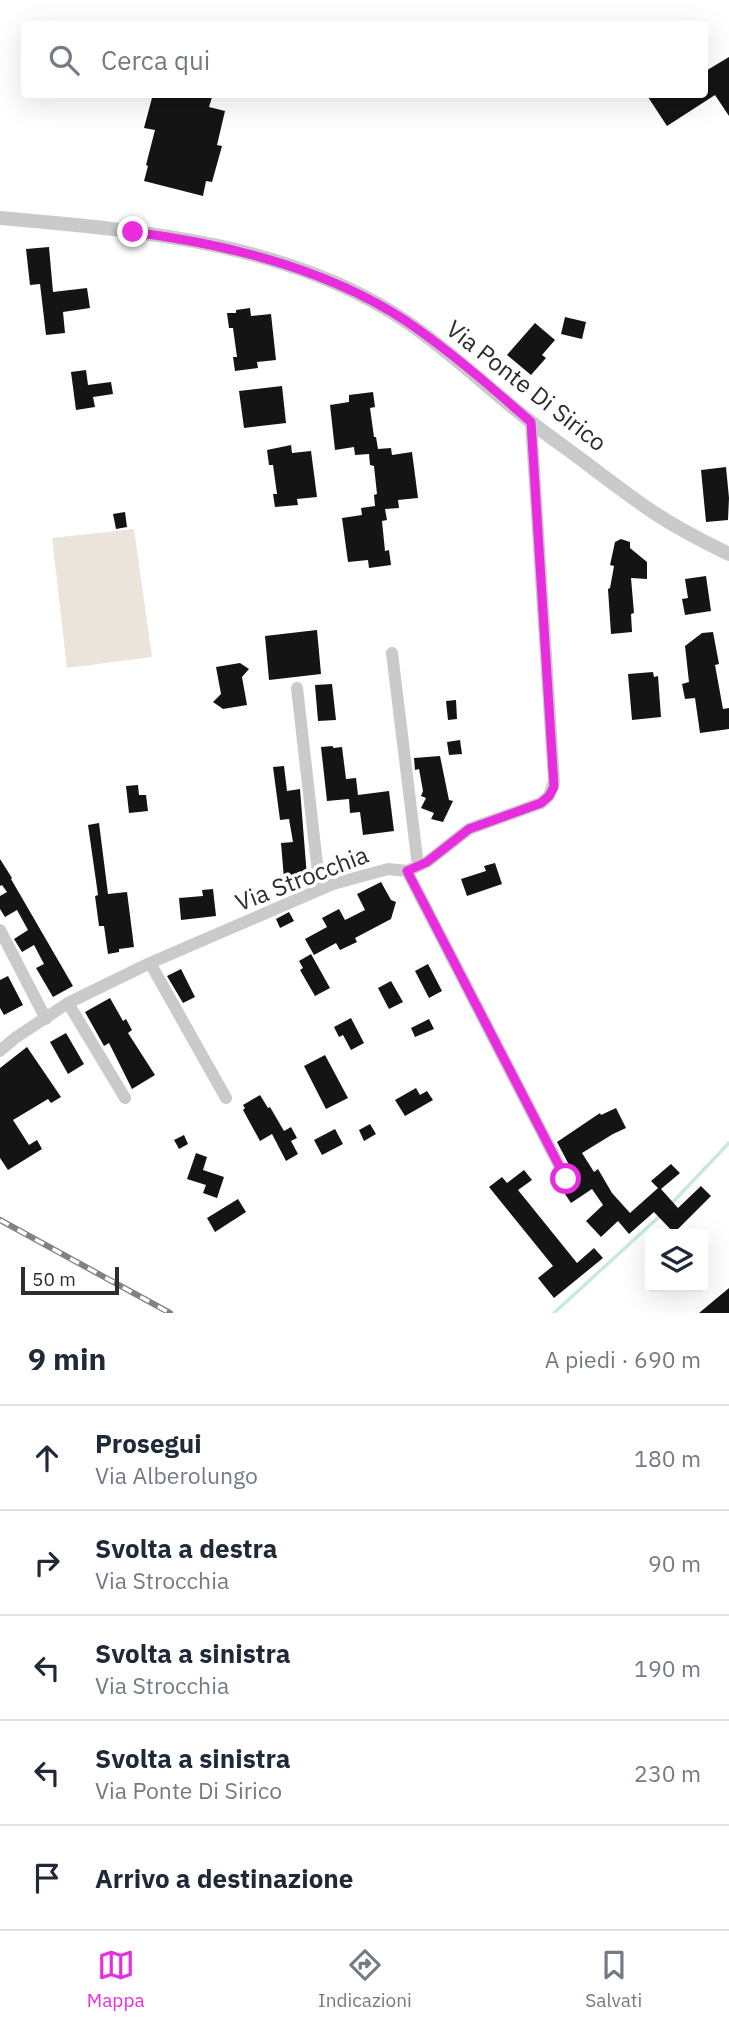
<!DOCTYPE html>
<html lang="it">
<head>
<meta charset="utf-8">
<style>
  body { margin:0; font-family:"IBM Plex Sans",sans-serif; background:#f6f6f7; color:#1f2937 }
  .controls { position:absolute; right:21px; bottom:21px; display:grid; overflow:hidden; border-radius:7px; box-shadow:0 7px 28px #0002 }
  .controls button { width:63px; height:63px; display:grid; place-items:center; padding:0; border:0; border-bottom:2px solid #e0e1e3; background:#fff; color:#1f2937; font:35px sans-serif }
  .scale { position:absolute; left:21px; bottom:18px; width:98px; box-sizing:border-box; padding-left:7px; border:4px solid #2d2d2d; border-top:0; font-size:19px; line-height:24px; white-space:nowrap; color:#2d2d2d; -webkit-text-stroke:5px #fff; paint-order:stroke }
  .stop { position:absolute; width:21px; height:21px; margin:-16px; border:5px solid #e72dde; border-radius:50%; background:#fff }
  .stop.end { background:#e72dde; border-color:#fff; box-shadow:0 2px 7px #0008 }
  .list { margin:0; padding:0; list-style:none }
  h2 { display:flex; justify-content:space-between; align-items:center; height:91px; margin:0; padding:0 28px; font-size:30px }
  h2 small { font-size:23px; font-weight:400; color:#747a83 }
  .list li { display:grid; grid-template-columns:46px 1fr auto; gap:21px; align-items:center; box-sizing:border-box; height:105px; padding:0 28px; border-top:2px solid #e0e1e3 }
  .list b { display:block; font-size:26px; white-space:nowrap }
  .list p { margin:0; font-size:23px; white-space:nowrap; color:#747a83 }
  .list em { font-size:23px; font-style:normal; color:#747a83 }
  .icon { flex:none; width:38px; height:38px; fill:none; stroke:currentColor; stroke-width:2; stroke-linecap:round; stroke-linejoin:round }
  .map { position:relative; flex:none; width:729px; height:1313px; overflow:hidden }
  .search { position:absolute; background:#fff; box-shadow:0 7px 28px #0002; left:21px; right:21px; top:21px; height:77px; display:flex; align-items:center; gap:18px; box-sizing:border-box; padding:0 24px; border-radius:7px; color:#747a83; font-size:26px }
  .sheet { height:616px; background:#fff }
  nav { display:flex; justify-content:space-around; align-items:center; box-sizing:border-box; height:98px; border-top:2px solid #e0e1e3; background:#fff; font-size:19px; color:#747a83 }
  nav a { display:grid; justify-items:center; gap:4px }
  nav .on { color:#e72dde }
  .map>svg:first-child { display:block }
  .grass { fill:#ebe4db }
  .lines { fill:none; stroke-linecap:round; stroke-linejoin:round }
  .stream { stroke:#c6ebd9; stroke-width:3.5 }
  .building { fill:#141414 }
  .minor { stroke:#cacaca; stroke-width:12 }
  .tertiary { stroke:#cacaca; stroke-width:14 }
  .rail-casing { stroke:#828282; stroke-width:6 }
  .rail { stroke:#fff; stroke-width:3.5; stroke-dasharray:10; stroke-linecap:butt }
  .route { stroke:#e72dde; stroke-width:9 }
  .labels { text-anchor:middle; stroke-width:7; stroke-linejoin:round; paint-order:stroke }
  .street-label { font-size:24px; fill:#2d2d2d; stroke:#fff }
</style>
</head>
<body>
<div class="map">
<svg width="729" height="1313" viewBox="0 0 729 1313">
  <rect width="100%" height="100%" fill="#fff"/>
  <path class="grass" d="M134 529 152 657 67 668 52 538Z"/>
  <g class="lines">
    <path class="stream" d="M671 1204 729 1143
      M554 1313 661 1215"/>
  </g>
  <path class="building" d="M729 57V116L715 95 667 126 646 94H704V72Z
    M153 94H213L209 107 225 111 217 145 222 146 212 182 206 181 203 196 144 181 148 166 146 165 155 130 144 128Z
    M49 247 53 292 87 288 90 308 63 312 65 333 46 335 40 284 30 285 26 249Z
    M250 308 251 316 271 314 276 360 257 362 258 368 235 371 233 357H237L233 328H229L227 313H236V310Z
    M565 317 586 322 582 339 561 334Z
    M535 323 555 340 542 355 546 358 531 375 507 355Z
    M86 370 88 385 111 382 113 394 93 397 95 407 76 410 71 372Z
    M282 386 286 423 244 428 239 391Z
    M373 392 375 407 370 408 374 437H376L378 449 391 448 392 455 412 452 418 498 398 500 399 508 385 509 387 520 382 521 385 551 389 550 391 565 369 568 368 560 348 562 342 518 362 515 361 508 375 506 374 495 377 494 374 466 370 465 369 454 355 455 354 447 335 450 330 405 349 402V395Z
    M291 445 292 453 311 451 317 497 297 499 298 505 275 507 273 494H277L273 465H269L267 450Z
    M726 467 729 498 728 520 706 522 701 470Z
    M125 512 127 527 116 529 113 514Z
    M621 539 630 542V548L647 562V579L631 578 634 613 631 614 632 632 611 634 608 589 610 588 614 566 610 565 615 542Z
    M706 576 711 611 685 615 682 599 688 598 685 579Z
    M317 630 321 674 269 680 265 636Z
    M713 632 719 664 715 665 723 709 729 708V729L700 733 695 698 685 699 682 684 689 682 685 646 702 633Z
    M240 663 249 669 242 677 247 705 223 709 213 702 221 694 216 667Z
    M653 672 654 677 658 676 661 717 632 720 628 674Z
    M332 684 336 720 318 721 315 685Z
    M456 700 457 719 448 720 446 701Z
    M460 740 462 754 449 755 447 742Z
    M333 746V748L342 747 346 779 356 778 358 795 389 791 394 831 363 835 360 812 350 813 349 799 327 801 321 747Z
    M440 756 449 800 453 801 443 822 431 819 434 813 421 808 426 798 421 796 423 791 419 769 415 770 414 758Z
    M284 766 287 791 300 789 307 877 284 879 281 843 293 842 289 819 280 820 273 767Z
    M138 785 139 795H146L148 811 129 813 126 786Z
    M99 823 108 894 127 892 134 947 119 949V952L108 954 104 926H99L95 896 98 895 88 825Z
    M0 859 12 878 11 879 73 986 53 997 36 968 44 964 34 945 22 952 14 939 28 930 17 910 5 917 0 909V896L7 892 2 885 0 886Z
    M495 863 502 884 467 896 461 879 486 871 484 866Z
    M381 882 391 900 396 902 391 919 355 938 357 942 340 950 336 943 314 955 305 939 327 927 322 918 339 909 345 920 365 910 357 894Z
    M213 889 216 916 181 920 179 898 203 896 202 890Z
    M289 912 294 921 280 928 276 919Z
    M311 954 330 988 315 996 300 970 303 968 299 961Z
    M428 964 442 991 429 998 415 971Z
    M181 969 195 997 183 1003 167 976Z
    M8 976 23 1005 4 1015 0 1008V980Z
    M391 981 403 1002 389 1009 378 988Z
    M110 998 123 1021 126 1019 132 1030 128 1033 155 1075 132 1089 109 1043 104 1046 85 1012Z
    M351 1018 364 1043 351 1050 343 1035 339 1037 334 1027Z
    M429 1019 434 1029 415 1037 411 1028Z
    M66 1033 84 1064 68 1074 50 1042Z
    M27 1047 61 1097 51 1103 48 1099 13 1120 29 1145 37 1140 42 1149 8 1170 0 1158V1068Z
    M325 1055 348 1098 326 1109 304 1066Z
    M416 1088 420 1095 427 1091 433 1100 405 1116 395 1100Z
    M260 1095 268 1108 270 1107 284 1131 291 1127 297 1138 291 1141 298 1154 286 1161 272 1134 260 1141 243 1110 245 1108 243 1105Z
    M616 1108 626 1128 613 1134 582 1153 594 1172 598 1169 612 1193 630 1213 658 1188 651 1181 671 1164 680 1173 661 1189 678 1208 701 1186 711 1196 674 1233 654 1212 629 1234 618 1221 601 1237 586 1221 603 1205 592 1189 571 1203 563 1191 578 1182 557 1142 600 1113 601 1115Z
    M370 1124 376 1134 364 1141 359 1130Z
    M335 1129 343 1144 322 1155 314 1140Z
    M184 1135 188 1144 179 1149 174 1140Z
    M196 1153 207 1157 203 1170 224 1177 217 1198 203 1193 206 1185 187 1179Z
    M524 1170 532 1180 518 1190 577 1263 594 1248 603 1258 554 1298 538 1278 553 1266 489 1187 502 1177 507 1183Z
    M238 1199 246 1212 215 1232 207 1218Z
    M729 1288V1313H699Z"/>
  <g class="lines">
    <path class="minor" d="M392 653 418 866
      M297 688 318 873 324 888
      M407 871 566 1179
      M0 930 46 1019
      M150 963 226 1098
      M68 1003 125 1098
      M0 1051 15 1038 68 1003 150 963 333 884 388 869 407 871 427 862 469 829 541 803 549 796 554 781 531 422"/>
    <path class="tertiary" d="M0 218C136 230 290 242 407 322 451 352 489 389 531 422 548 436 568 449 586 463 607 479 628 495 650 510 675 527 702 541 729 554"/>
    <defs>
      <path id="rail" d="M0 1220 170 1313"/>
    </defs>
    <use href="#rail" class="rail-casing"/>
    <use href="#rail" class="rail"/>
  </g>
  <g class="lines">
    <path class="route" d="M133 232C227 244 326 268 406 321 450 351 491 387 531 422L554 787 549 796 541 803 469 829 427 862 407 871 566 1179"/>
  </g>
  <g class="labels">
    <g class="street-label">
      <text transform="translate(526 386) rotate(38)" y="8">Via Ponte Di Sirico</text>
      <text transform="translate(302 879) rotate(-21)" y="8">Via Strocchia</text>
    </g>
  </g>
</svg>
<div class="controls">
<button><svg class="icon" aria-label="layers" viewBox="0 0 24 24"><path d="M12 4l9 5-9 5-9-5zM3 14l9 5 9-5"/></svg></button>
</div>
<div class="scale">50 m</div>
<div class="stop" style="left:566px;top:1179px"></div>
<div class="stop end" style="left:133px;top:232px"></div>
<div class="search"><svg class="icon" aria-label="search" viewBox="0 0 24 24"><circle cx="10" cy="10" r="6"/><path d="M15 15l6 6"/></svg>Cerca qui</div>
</div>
<section class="sheet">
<h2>9 min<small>A piedi · 690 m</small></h2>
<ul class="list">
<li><svg class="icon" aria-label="ahead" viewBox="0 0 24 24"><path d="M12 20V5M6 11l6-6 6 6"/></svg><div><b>Prosegui</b><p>Via Alberolungo</p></div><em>180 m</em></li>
<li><svg class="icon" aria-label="right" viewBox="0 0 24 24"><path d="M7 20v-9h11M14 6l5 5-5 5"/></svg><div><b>Svolta a destra</b><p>Via Strocchia</p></div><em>90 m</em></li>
<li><svg class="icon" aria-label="left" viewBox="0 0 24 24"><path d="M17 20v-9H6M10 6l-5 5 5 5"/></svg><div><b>Svolta a sinistra</b><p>Via Strocchia</p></div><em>190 m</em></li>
<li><svg class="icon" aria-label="left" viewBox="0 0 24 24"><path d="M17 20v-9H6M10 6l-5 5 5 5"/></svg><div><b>Svolta a sinistra</b><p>Via Ponte Di Sirico</p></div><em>230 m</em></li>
<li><svg class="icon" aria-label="arrive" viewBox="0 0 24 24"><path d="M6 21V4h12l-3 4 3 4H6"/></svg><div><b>Arrivo a destinazione</b></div></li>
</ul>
</section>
<nav>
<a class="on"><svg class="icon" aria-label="map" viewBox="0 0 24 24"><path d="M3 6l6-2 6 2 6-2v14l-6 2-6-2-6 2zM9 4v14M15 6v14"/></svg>Mappa</a>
<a><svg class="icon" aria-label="directions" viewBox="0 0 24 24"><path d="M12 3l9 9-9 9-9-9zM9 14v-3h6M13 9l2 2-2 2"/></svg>Indicazioni</a>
<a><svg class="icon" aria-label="saved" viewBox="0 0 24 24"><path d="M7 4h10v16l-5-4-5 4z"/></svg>Salvati</a>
</nav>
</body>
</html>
